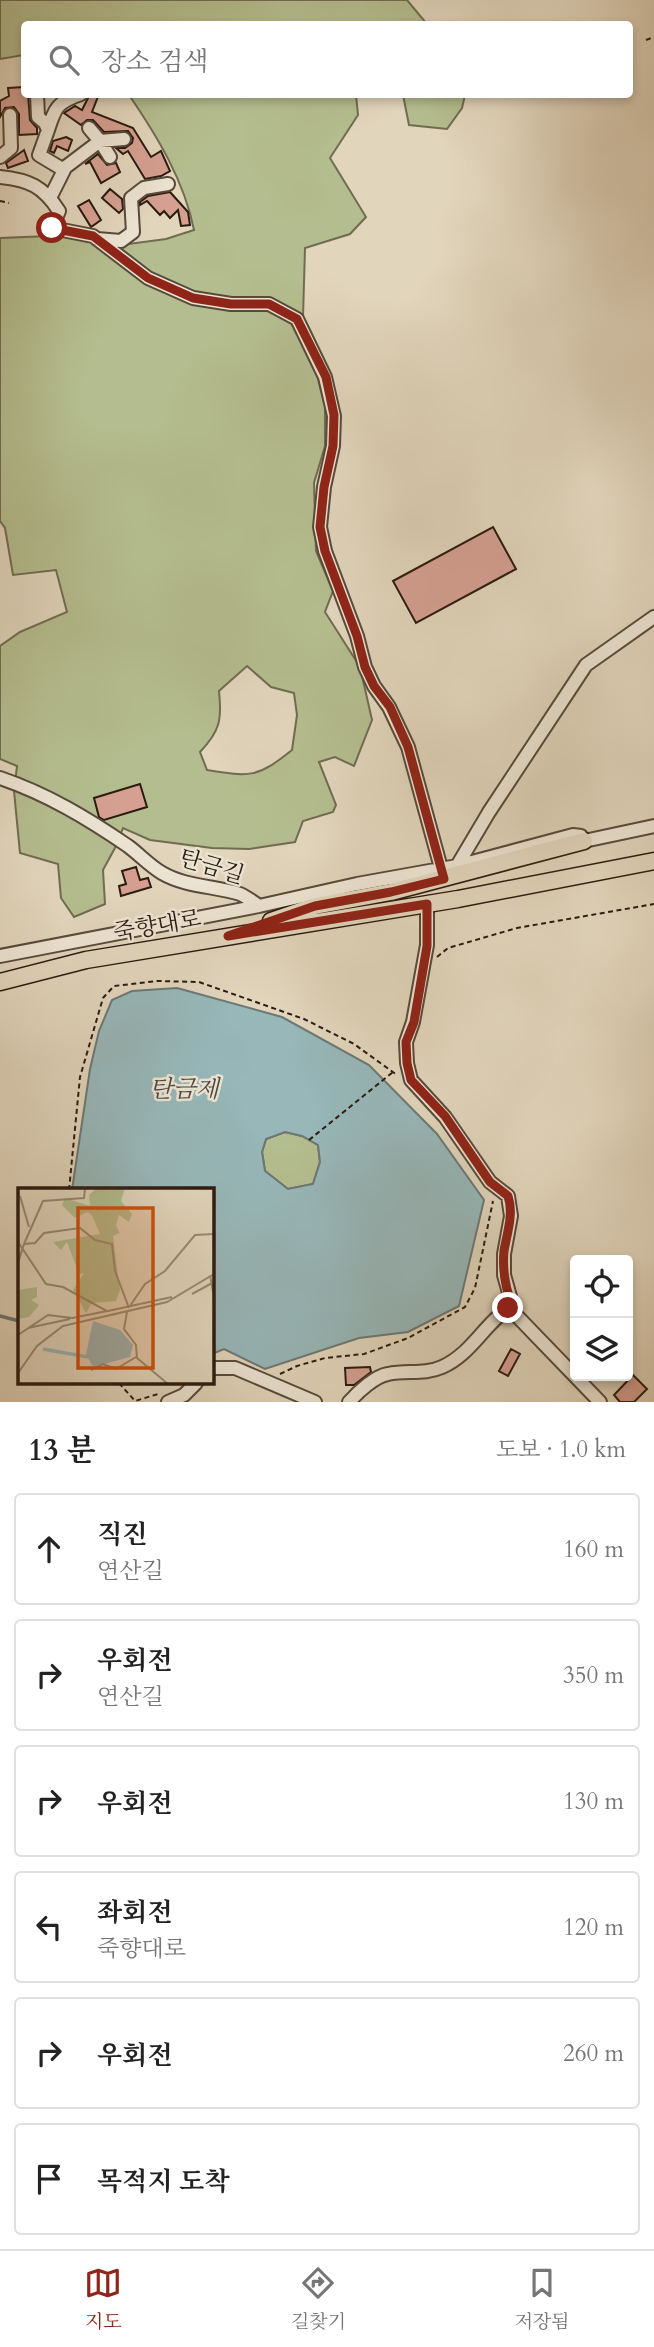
<!DOCTYPE html>
<html lang="ko">
<head>
<meta charset="utf-8">
<style>
  body { margin:0; font-family:Cardo,"Noto Serif KR",serif; background:#f6f6f6; color:#222 }
  .controls { position:absolute; right:21px; bottom:21px; display:grid; overflow:hidden; border-radius:7px; box-shadow:0 4px 10px #0003 }
  .controls button { width:63px; height:63px; display:grid; place-items:center; padding:0; border:0; border-bottom:2px solid #e0e0e0; background:#fff; color:#222; font:35px sans-serif }
  .stop { position:absolute; width:21px; height:21px; margin:-16px; border:5px solid #8f2418; border-radius:50%; background:#fff }
  .stop.end { background:#8f2418; border-color:#fff; box-shadow:0 2px 7px #0008 }
  .list { margin:0; padding:0; list-style:none }
  h2 { display:flex; justify-content:space-between; align-items:center; height:91px; margin:0; padding:0 28px; font-size:30px }
  h2 small { font-size:23px; font-weight:400; color:#767676 }
  .list li { display:grid; grid-template-columns:46px 1fr auto; gap:21px; align-items:center; box-sizing:border-box; height:112px; margin:0 14px 14px; padding:0 14px; border:2px solid #e0e0e0; border-radius:7px }
  .list b { display:block; font-size:26px; white-space:nowrap }
  .list p { margin:0; font-size:23px; white-space:nowrap; color:#767676 }
  .list em { font-size:23px; font-style:normal; color:#767676 }
  .icon { flex:none; width:38px; height:38px; fill:none; stroke:currentColor; stroke-width:2; stroke-linecap:round; stroke-linejoin:round }
  .map { position:relative; flex:none; width:654px; height:1402px; overflow:hidden }
  .search { position:absolute; background:#fff; box-shadow:0 4px 10px #0003; left:21px; right:21px; top:21px; height:77px; display:flex; align-items:center; gap:18px; box-sizing:border-box; padding:0 24px; border-radius:7px; color:#767676; font-size:26px }
  .sheet { height:847px; background:#fff }
  nav { display:flex; justify-content:space-around; align-items:center; box-sizing:border-box; height:98px; border-top:2px solid #e0e0e0; background:#fff; font-size:19px; color:#767676 }
  nav a { display:grid; justify-items:center; gap:4px }
  nav .on { color:#8f2418 }
  .map>svg:first-child { display:block }
  .green { fill:#b4bd8f; stroke:#706c50; stroke-width:2; fill-rule:evenodd }
  .water { fill:#97b7b9; stroke:#6c7975; stroke-width:2; fill-rule:evenodd }
  .lines { fill:none; stroke-linecap:round; stroke-linejoin:round }
  .stream { stroke:#6c7975; stroke-width:3.5 }
  .building { fill:#d5a092; stroke:#2b1b10; stroke-width:2 }
  .minor-casing { stroke:#584a3b; stroke-width:16 }
  .major-casing { stroke:#2b1b10; stroke-width:19 }
  .path { stroke:#2b1b10; stroke-width:2; stroke-dasharray:5 3.5; stroke-linecap:butt }
  .minor { stroke:#ece4d3; stroke-width:12 }
  .major { stroke:#e1d5bc; stroke-width:16 }
  .route { stroke:#8f2418; stroke-width:9 }
  .labels { text-anchor:middle; stroke-width:5; stroke-linejoin:round; paint-order:stroke }
  .street-label { font-size:23px; fill:#2b1b10; stroke:#ece4d3 }
  .water-label { font-size:24px; font-style:italic; fill:#4b4a43; stroke:#ece4d3 }
  .inset-river { fill:none; stroke:#97b7b9; stroke-width:3.5 }
  .inset-road { fill:none; stroke:#988b77; stroke-width:2 }
  .view { fill:#cc500d; fill-opacity:0.15; stroke:#cc500d; stroke-width:3.5 }
  .inset-edge { fill:none; stroke:#2b1b10; stroke-width:3.5 }
</style>
</head>
<body>
<div class="map">
<svg width="654" height="1402" viewBox="0 0 654 1402">
  <rect width="100%" height="100%" fill="#e1d5bc"/>
  <filter id="stains"><feTurbulence type="fractalNoise" baseFrequency=".00286" numOctaves="4"/><feColorMatrix values="0 0 0 0 .2 0 0 0 0 .09 0 0 0 0 .02 0 0 0 .5 -.17"/></filter>
  <radialGradient id="worn" r=".72"><stop offset=".6" stop-color="#630" stop-opacity="0"/><stop offset="1" stop-color="#630" stop-opacity=".3"/></radialGradient>
  <path class="green" d="M0 0H407L426 23 462 24H24V55L0 59Z
    M129 95H356L358 115 330 158 366 217 350 234 305 248 303 317 325 407V446L314 483 316 551 333 591 325 612 360 667 372 720 354 766 335 757 319 762 336 805 333 812 303 821 295 842 249 849 212 848 150 840 123 828 116 846 103 870 105 904 74 917 61 898 58 864 20 853 14 791 17 766 0 759V646L20 632 67 612 56 570 13 575 5 528 0 521V238L74 235 121 245 166 239 194 230C184 180 157 136 129 95ZM247 666 271 687 294 693 297 715 292 750C257 778 251 777 207 770L200 752C220 731 222 720 219 691Z
    M403 95V94L465 95 462 108 447 129 409 125Z
    M285 1132 302 1136 318 1145 320 1162 313 1184 288 1189 265 1171 262 1152 266 1139Z"/>
  <path class="water" d="M177 988 282 1017 369 1065 437 1134 484 1200 459 1306 408 1332 359 1338 265 1369 224 1349 212 1354V1190H72L90 1069 99 1031 112 1000 132 991ZM285 1132 302 1136 318 1145 320 1162 313 1184 288 1189 265 1171 262 1152 266 1139Z"/>
  <g class="lines">
    <path class="stream" d="M0 1316 19 1321"/>
  </g>
  <path class="building" d="M24 87V94H28L30 120 37 128V134L19 135V114L14 107 5 108 0 117V101L9 96 8 88Z
    M90 94H99L92 112 133 128 151 157 161 151 170 171 161 176 145 179 128 151 123 154 116 148H125L132 143 133 138 128 131 104 132 93 120H87L81 125 64 113 75 106 82 110Z
    M66 137 72 140 68 151 57 146 54 153 50 151 53 141Z
    M24 150 28 161 8 168 6 163Z
    M98 154 107 165 116 163 120 172 101 183 90 162 85 164Z
    M110 189 122 199 123 209 119 213 102 198Z
    M170 192 188 212 190 225 181 226 178 210 170 218 164 211 160 215 147 201 140 205V202L148 196Z
    M89 200 101 220 91 227 78 206Z
    M493 527 516 569 416 623 393 581Z
    M140 784 147 807 104 820 99 817 94 798Z
    M136 867 140 880 148 878 151 887 121 896 119 886 126 884 122 871Z
    M511 1349 520 1354 508 1376 499 1371Z
    M370 1367 371 1372 354 1385H346L345 1368Z
    M633 1375 647 1389 634 1402H620L614 1395Z"/>
  <g class="lines">
    <defs>
      <path id="minor" d="M37 94 38 117 45 123 48 130 39 155 64 170 50 198
        M48 130C55 108 57 102 81 94
        M0 157 11 148 10 115
        M110 157 100 141 124 139
        M63 169 100 141 89 128
        M0 177C29 180 43 186 59 211L52 228 93 236 148 278 193 298 231 304H269L297 319 325 377 334 416 333 446 324 487 320 527 325 551 357 636 365 667 374 686 389 707 408 747 444 879
        M97 239 121 241 133 232 131 198 144 188 168 184
        M0 778C47 794 87 818 128 846 140 855 150 866 162 873 186 887 215 886 240 894 247 897 253 902 259 906L0 956
        M457 866 489 812 586 665 654 617
        M427 904V945L413 1022 406 1042 407 1063 411 1080 445 1117 490 1182 508 1196 511 1216 504 1254V1275L515 1314 600 1402
        M259 906 357 884 457 866 573 835 581 836 584 841 654 826
        M212 1368H235L315 1402
        M168 1402 184 1395 196 1383
        M349 1402C358 1392 375 1376 388 1374 407 1370 424 1375 442 1367 472 1354 485 1322 512 1306"/>
      <path id="major" d="M271 921 315 906 391 892 584 841
        M0 982 86 960 458 899 654 861"/>
    </defs>
    <use href="#minor" class="minor-casing"/>
    <use href="#major" class="major-casing"/>
    <path class="path" d="M646 40 654 37
      M0 201 9 203
      M437 957 448 948 517 928 654 904
      M309 1140 393 1072
      M69 1190 80 1077 103 998 114 986 157 981 199 982 304 1019 354 1044 397 1075
      M280 1374 297 1366 325 1358 364 1354 408 1338 465 1307 475 1288 493 1201
      M119 1383 135 1401 158 1394"/>
    <use href="#minor" class="minor"/>
    <use href="#major" class="major"/>
  </g>
  <g class="lines">
    <path class="route" d="M52 228 93 236 148 278 193 298 231 304H269L297 319 326 377 334 415 333 446 324 487 320 527 325 551 357 636 365 667 374 686 390 707 408 747 444 879 391 892 315 906 228 936 427 904V946L414 1022 406 1042 407 1063 411 1080 445 1116 490 1182 508 1196C514 1214 507 1233 504 1251 502 1270 506 1289 512 1306L508 1308"/>
  </g>
  <g class="labels">
    <g class="street-label">
      <text transform="translate(212 866) rotate(17)" y="8">탄금길</text>
      <text transform="translate(157 925) rotate(-10)" y="8">죽향대로</text>
    </g>
    <g class="water-label">
      <text x="184" y="1097">탄금제</text>
    </g>
  </g>
  <g transform="translate(18 1188)">
    <rect width="196" height="196" fill="#e1d5bc"/>
    <path d="M79 0H107L103 13 114 26 111 34 101 27 98 38 102 45 95 48 102 102 98 113 74 115 68 125 55 102 66 85 61 86 49 54 43 62 35 54 82 46 74 27 69 24 57 30 44 17 47 10 72 18 71 7ZM19 99V109L13 112 21 117 11 129 0 131V102Z" fill="#b4bd8f"/>
    <path d="M75 133 102 142 115 157 112 169 75 179 68 166Z" fill="#97b7b9"/>
    <path class="inset-river" d="M25 161 70 169"/>
    <path class="inset-road" d="M2 8 11 39M0 54 28 96 45 99 89 123 54 130 30 127 0 147M6 56 25 13 66 10 67 0M0 75 6 56 17 55 26 45 62 40 77 52 94 56 97 83 111 120M192 87 196 109M174 106 196 94M112 118 127 96 147 83 177 47 196 46M90 123 154 109M109 124 106 141 118 157 119 170 150 196M10 140 52 131M73 182 85 176 98 181 118 169M0 185 19 158 45 138 149 114 196 86"/>
    <path class="view" d="M60 20H135V180H60Z"/>
    <rect width="196" height="196" class="inset-edge"/>
  </g>
  <rect width="100%" height="100%" filter="url(#stains)"/>
  <rect width="100%" height="100%" fill="url(#worn)"/>
</svg>
<div class="controls">
<button><svg class="icon" aria-label="locate" viewBox="0 0 24 24"><circle cx="12" cy="12" r="6"/><path d="M12 2v4M12 18v4M2 12h4M18 12h4"/></svg></button>
<button><svg class="icon" aria-label="layers" viewBox="0 0 24 24"><path d="M12 4l9 5-9 5-9-5zM3 14l9 5 9-5"/></svg></button>
</div>
<div class="stop" style="left:52px;top:228px"></div>
<div class="stop end" style="left:508px;top:1308px"></div>
<div class="search"><svg class="icon" aria-label="search" viewBox="0 0 24 24"><circle cx="10" cy="10" r="6"/><path d="M15 15l6 6"/></svg>장소 검색</div>
</div>
<section class="sheet">
<h2>13 분<small>도보 · 1.0 km</small></h2>
<ul class="list">
<li><svg class="icon" aria-label="ahead" viewBox="0 0 24 24"><path d="M12 20V5M6 11l6-6 6 6"/></svg><div><b>직진</b><p>연산길</p></div><em>160 m</em></li>
<li><svg class="icon" aria-label="right" viewBox="0 0 24 24"><path d="M7 20v-9h11M14 6l5 5-5 5"/></svg><div><b>우회전</b><p>연산길</p></div><em>350 m</em></li>
<li><svg class="icon" aria-label="right" viewBox="0 0 24 24"><path d="M7 20v-9h11M14 6l5 5-5 5"/></svg><div><b>우회전</b></div><em>130 m</em></li>
<li><svg class="icon" aria-label="left" viewBox="0 0 24 24"><path d="M17 20v-9H6M10 6l-5 5 5 5"/></svg><div><b>좌회전</b><p>죽향대로</p></div><em>120 m</em></li>
<li><svg class="icon" aria-label="right" viewBox="0 0 24 24"><path d="M7 20v-9h11M14 6l5 5-5 5"/></svg><div><b>우회전</b></div><em>260 m</em></li>
<li><svg class="icon" aria-label="arrive" viewBox="0 0 24 24"><path d="M6 21V4h12l-3 4 3 4H6"/></svg><div><b>목적지 도착</b></div></li>
</ul>
</section>
<nav>
<a class="on"><svg class="icon" aria-label="map" viewBox="0 0 24 24"><path d="M3 6l6-2 6 2 6-2v14l-6 2-6-2-6 2zM9 4v14M15 6v14"/></svg>지도</a>
<a><svg class="icon" aria-label="directions" viewBox="0 0 24 24"><path d="M12 3l9 9-9 9-9-9zM9 14v-3h6M13 9l2 2-2 2"/></svg>길찾기</a>
<a><svg class="icon" aria-label="saved" viewBox="0 0 24 24"><path d="M7 4h10v16l-5-4-5 4z"/></svg>저장됨</a>
</nav>
</body>
</html>
